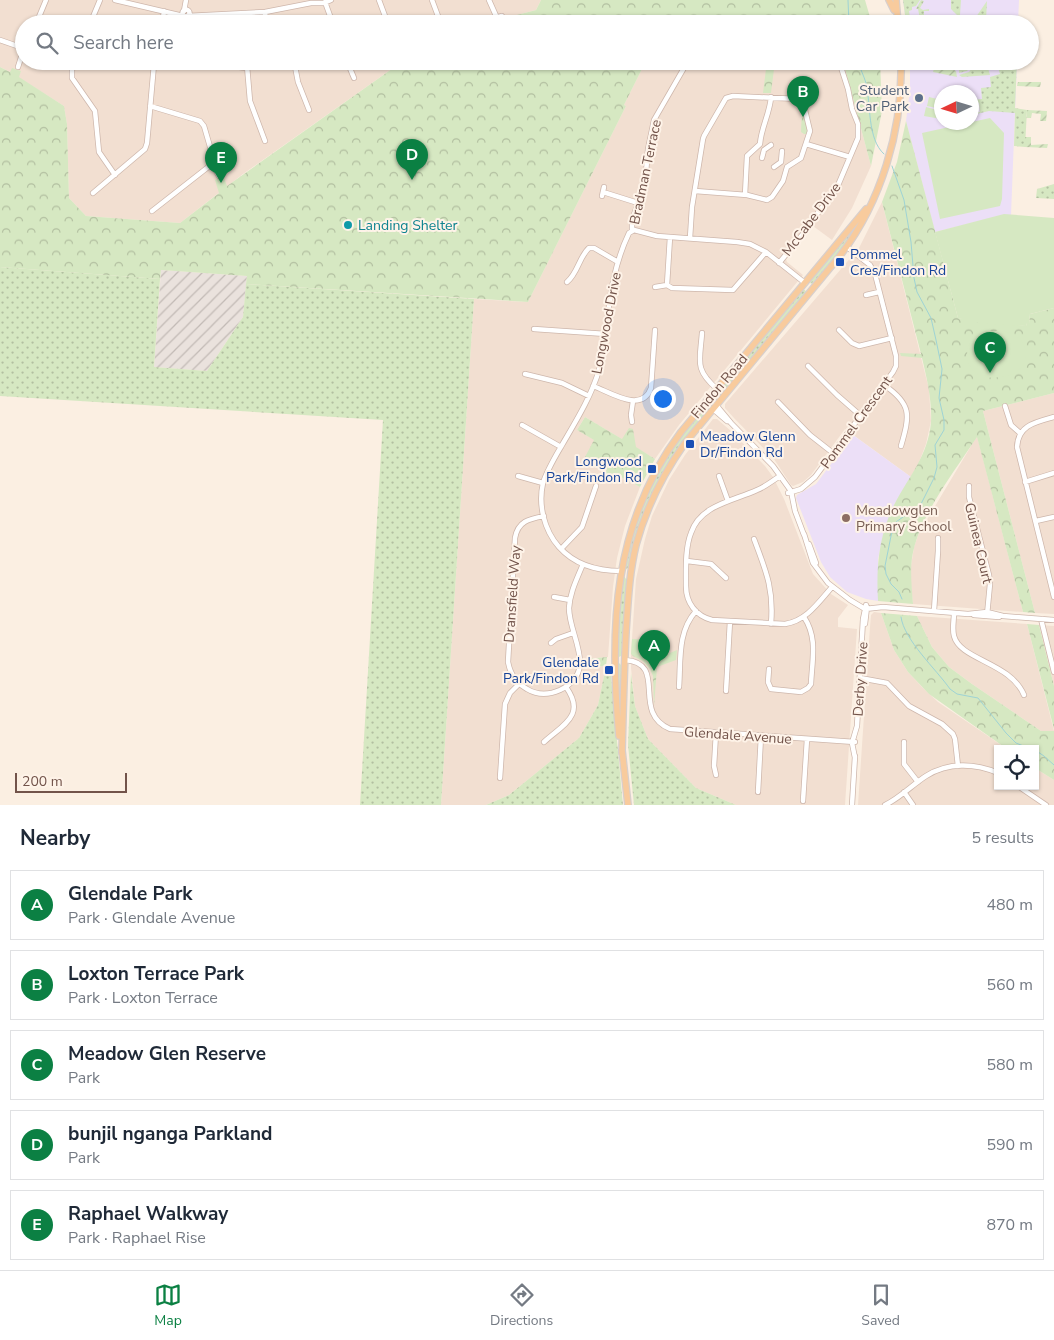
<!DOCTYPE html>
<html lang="en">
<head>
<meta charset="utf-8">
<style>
  body { margin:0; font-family:"Nunito Sans",sans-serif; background:#f2f2f3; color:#1f2937 }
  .controls { position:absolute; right:15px; bottom:15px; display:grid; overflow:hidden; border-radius:0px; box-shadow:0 1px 4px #0004 }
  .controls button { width:45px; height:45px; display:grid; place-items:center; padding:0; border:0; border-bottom:1px solid #e0e1e3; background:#fff; color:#1f2937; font:25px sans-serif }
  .compass { position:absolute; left:934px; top:85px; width:45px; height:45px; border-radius:50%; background:#fff; box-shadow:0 1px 4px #0004; rotate:266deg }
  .scale { position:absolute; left:15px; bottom:12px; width:112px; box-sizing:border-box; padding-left:5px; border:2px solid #72534a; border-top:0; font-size:14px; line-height:18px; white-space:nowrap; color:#72534a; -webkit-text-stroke:4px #fef3e8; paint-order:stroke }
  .you { position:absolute; left:662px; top:398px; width:18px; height:18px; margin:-12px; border:4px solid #fff; border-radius:50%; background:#1a73e8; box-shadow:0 0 0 8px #1a73e833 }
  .badge { display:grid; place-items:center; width:32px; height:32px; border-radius:50%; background:#0b8043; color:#fff; font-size:16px; font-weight:700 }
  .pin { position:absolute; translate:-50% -41px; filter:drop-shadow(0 1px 2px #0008) }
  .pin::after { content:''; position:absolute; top:26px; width:18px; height:15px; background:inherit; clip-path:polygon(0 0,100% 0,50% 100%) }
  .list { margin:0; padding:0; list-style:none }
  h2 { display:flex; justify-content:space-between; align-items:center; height:65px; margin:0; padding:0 20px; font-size:21px }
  h2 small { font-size:16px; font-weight:400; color:#747a83 }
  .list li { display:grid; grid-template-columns:32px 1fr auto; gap:15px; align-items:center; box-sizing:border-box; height:70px; margin:0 10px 10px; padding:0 10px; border:1px solid #e0e1e3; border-radius:0px }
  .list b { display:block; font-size:19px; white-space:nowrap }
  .list p { margin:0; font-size:16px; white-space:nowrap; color:#747a83 }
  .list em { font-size:16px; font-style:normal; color:#747a83 }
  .icon { flex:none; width:28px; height:28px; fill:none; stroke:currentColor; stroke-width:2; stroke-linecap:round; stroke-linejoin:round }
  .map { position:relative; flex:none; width:1054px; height:805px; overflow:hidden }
  .search { position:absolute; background:#fff; box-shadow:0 1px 4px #0004; left:15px; right:15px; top:15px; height:55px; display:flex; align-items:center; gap:12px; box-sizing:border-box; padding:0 18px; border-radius:28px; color:#747a83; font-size:19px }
  .sheet { height:465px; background:#fff }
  nav { display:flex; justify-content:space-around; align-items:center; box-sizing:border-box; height:70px; border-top:1px solid #e0e1e3; background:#fff; font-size:14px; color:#747a83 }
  nav a { display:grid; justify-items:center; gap:2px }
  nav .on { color:#0b8043 }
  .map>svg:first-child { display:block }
  .residential { fill:#f2dfd1 }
  .industrial { fill:url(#industrial-furrows) }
  .education { fill:#ecdff7; fill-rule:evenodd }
  .grass { fill:url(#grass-dots) }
  .park { fill:url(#park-crowns) }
  .garden { fill:url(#garden-furrows) }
  .pitch { fill:#d6e8c2 }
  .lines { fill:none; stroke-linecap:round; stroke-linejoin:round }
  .stream { stroke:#9ed3d5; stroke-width:1 }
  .minor-casing { stroke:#ceb7ac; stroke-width:6 }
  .major-casing { stroke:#d8cfcc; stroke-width:8 }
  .minor { stroke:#fff; stroke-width:4.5 }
  .major { stroke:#f8cb9d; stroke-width:5.5 }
  .service-dot { fill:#5c6f8a; stroke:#fef3e8; stroke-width:2 }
  .culture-dot { fill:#0f9aa8; stroke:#fef3e8; stroke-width:2 }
  .transit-dot { fill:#1a4fb4; stroke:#fef3e8; stroke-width:2 }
  .education-dot { fill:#8d6e63; stroke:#fef3e8; stroke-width:2 }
  .labels { text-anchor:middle; stroke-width:4; stroke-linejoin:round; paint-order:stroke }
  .service-label { font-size:14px; fill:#4e5e75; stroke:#fef3e8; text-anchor:end }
  .street-label { font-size:14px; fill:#72534a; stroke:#fef3e8 }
  .culture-label { font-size:14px; fill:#0d838f; stroke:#fef3e8; text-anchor:start }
  .transit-label { font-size:14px; fill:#164399; stroke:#fef3e8; text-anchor:start }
  .education-label { font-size:14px; fill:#785e54; stroke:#fef3e8; text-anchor:start }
</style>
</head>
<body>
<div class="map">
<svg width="1054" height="805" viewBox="0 0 1054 805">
  <defs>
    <pattern id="industrial-furrows" width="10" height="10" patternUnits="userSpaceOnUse" patternTransform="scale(1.25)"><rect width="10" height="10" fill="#eae2dd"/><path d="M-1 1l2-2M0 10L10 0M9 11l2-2" fill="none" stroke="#c2bab5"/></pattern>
    <pattern id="grass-dots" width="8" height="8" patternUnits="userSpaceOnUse" patternTransform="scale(1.25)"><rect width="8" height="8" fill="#d6e8c2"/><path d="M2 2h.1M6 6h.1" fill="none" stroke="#b2bfa0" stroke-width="1.8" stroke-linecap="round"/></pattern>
    <pattern id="park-crowns" width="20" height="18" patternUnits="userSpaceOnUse" patternTransform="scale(1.25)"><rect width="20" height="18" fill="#d6e8c2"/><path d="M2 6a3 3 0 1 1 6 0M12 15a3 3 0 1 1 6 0" fill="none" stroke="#b2bfa0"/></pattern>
    <pattern id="garden-furrows" width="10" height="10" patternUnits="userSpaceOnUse" patternTransform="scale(1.25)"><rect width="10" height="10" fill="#d6e8c2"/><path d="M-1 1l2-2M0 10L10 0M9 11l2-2" fill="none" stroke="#b2bfa0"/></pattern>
  </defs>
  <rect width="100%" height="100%" fill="#fbefe2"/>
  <path class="residential" d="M0 0H541L536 10 481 24H24V61H403L243 174 180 223 86 216 69 198 67 124 64 106 18 77 21 71 10 72 0 67Z
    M646 61H843L871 166 852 208 832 240 813 226 786 259 787 262 803 275 679 425 655 459 585 417 577 430 595 440 607 469 600 481 601 484 609 478 617 475 640 487 625 526 617 558 613 587 608 657 585 659V667L606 666 598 705 579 738 509 795 486 805H441L474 299 528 302 626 106 624 105Z
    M882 202 929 389 931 421 926 444 918 465 911 477 845 429 811 475 803 482 793 486 791 485 774 459 734 418 725 408V404L859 248Z
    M1054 393V614L1035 613 983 411Z
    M713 419H717L731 431 765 466 773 477 784 499 813 574 831 594 848 605 838 618V627L857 629 845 805H736L696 788 648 739 635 706 631 668V654L636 579 645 539 652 516 669 480 685 455Z
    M977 436 1023 612 913 604 911 584V566L914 547 919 533Z
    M874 612 881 613 894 650 908 672 922 687 938 702 1007 749H998V786H1035V768L1054 780V805H858L870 627 871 615Z
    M917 616 1027 624 1054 731H1041L972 684 949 667 932 647Z
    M1039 625 1054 626V686L1053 682Z"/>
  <path class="industrial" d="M161 270 247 276 243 317 207 371 154 367Z"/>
  <path class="education" d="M903 0H1019L1018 24H903L905 15Z
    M910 61H1017L1011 215H1004L935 232 906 121 910 90ZM942 92H972V122H942Z
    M853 435 911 477 894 505 884 531 878 559V601L866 599 847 592 830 577 821 562 796 498 797 495 816 484Z"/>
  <path class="grass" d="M903 0H920L916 6 912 7V10L909 11 911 24H903L905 15Z
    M921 0 924 1 920 8 923 10 929 9V11H924V24H921L918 9H916Z
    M951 0H961L960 15H957L951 9Z
    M987 1 986 20V21L976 17Z
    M971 61H976L967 71 959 73V65Z
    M977 61H986L990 75 962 77 959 75 969 72Z
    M996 61H1017L1015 108 1027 110 1025 147 1014 146 1015 113 989 111 972 115V113L980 112 979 103H973L972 100 982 99 981 88 991 87 990 77 1000 74Z
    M1054 184V199L1036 198 1037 189Z
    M851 230H854L831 265 811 284 810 282 811 278Z
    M0 267 160 279 154 367 207 371 243 317 246 284 474 299 441 805H360L383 420 0 396Z
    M803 290H805L806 292 718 400 713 401 714 396Z
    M706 407 709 408 708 412 660 482 631 561 627 569 624 570 625 559 651 481 689 424Z
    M624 576 628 582 623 655 619 657 617 655 618 619Z
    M619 663 623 667 621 731 617 664Z
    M606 666H610L623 805H486L509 795 579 738 598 705Z
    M631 673 635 706 648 739 696 788 736 805H634L628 745Z"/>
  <path class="park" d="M541 0H865L872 24H481L536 10Z
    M167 14 186 19 202 17 204 24H165V17Z
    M403 61H646L624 105 626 106 528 302 246 284 247 276 161 270 160 279 0 267V67L10 72 12 68 21 71 19 77 64 106 67 124 69 198 86 216 180 223 219 193 215 180 223 175 227 186Z
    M767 61H775L771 93H763Z
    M843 61H880L882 111 871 166Z
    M802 107 808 127 807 134H804L801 132Z
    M906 121 958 318 1026 326 1027 322 1029 323 1030 314 1054 308V393L983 411 1035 613 1023 612 977 437C955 471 918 517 912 558 910 573 912 589 913 604L878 601C876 567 879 535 894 505 909 476 928 456 931 422 932 400 927 379 922 358L901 356 900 353 921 354 882 202 897 162Z
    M585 417 622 439 629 428 633 429 636 447 655 459 640 487 617 475 609 478 602 484 600 481 607 469 585 457 594 440 577 430Z
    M881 613 917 616 932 647 949 667 972 684 1041 731H1054V780L1035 768V749H1007L929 694 908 672 894 650Z
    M1027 624 1039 625 1054 686V729Z
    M632 639 659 640 658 658 677 650 676 660 657 667 654 706 653 676 650 669 643 661 633 656 631 654Z
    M607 657 606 666 585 667V659Z"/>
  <path class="garden" d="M936 61H950V68L956 71 957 77 933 72Z
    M1018 82H1041L1040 87 1017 86Z
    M1027 110 1047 111 1046 121H1040L1041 114 1032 113 1031 118H1027Z
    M1025 137H1031V145L1048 144 1047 148 1025 147Z"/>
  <path class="pitch" d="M929 97 941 100V109L927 106Z
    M926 107 941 111V119L924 116Z
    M990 118 1004 133 1002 199 1000 206 940 219 922 133Z
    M1004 214 1054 218V308L1030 314 1029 323H1027L1026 326 978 323 958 318 935 232Z
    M1002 331C1018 332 1031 346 1024 363 1021 370 1013 375 1006 376 998 378 986 379 979 375 963 367 963 342 979 334 986 330 994 331 1002 331Z"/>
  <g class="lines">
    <path class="stream" d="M848 0 849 24
      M858 61C860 69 864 76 866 83 871 104 867 139 884 154
      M892 166 904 200 911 242 914 278 917 292 931 318 936 340 942 369 939 398 944 420V430L935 445 937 467 934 478 921 504 896 522 892 531 885 566 886 574 891 584 899 592 902 599
      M901 617C904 640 936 669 950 689L957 694 978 698 1006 733 1016 743 1031 749
      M1035 750 1044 756 1054 765"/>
    <defs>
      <path id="minor" d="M115 0 183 16
        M379 0 388 24
        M432 0 441 24
        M489 0 497 18
        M325 2 333 24
        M182.5 13a3.5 3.5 0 1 1 7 0a3.5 3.5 0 1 1-7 0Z
        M184 11 186 0
        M265 12 266 24
        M187 16 265 12 311 3H324L331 0
        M491 19 502 16
        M36 24 46 0
        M90 24 100 0
        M162 24 164 11
        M206 24 207 15
        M0 40 23 48
        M76 61 72 70V78L95 111 99 152 115 175
        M147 61 154 64
        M294 61 298 82 309 110
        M347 61 354 78
        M159 64 232 66 246 68 261 64
        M260 64 283 61
        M247 66 250 101 265 141
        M18 67 24 48
        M150 106 200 121 204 126 213 157 212 164 219 176
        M806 144 850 157
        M762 158 764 150 771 145
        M774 167 781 162 782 151
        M603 192 638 203
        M93 193 145 149 147 143 154 64
        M745 195 747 156 760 144C761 128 770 113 771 97
        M602 196 604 187
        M152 211 212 164
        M632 231V220L645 184 648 149 654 120 688 61
        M690 238 692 207 703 139 704 136 726 98 733 96 798 99 803 102 810 131 801 158 787 167 783 181 772 197 767 200 747 195 695 191
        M779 263 803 234 817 214 836 190 858 138V124L852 109 848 89 839 61
        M567 282C578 273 579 257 589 248H594L618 262
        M667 285 670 237
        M655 287 667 285 672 288 733 290 766 252
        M866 295 879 292
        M534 329 606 334
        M839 330 852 343 859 346 892 338
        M702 333C700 361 694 369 717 389
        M808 366 837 395 861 416
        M525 374 562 383 589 396
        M884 385C912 404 910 415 901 446
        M593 386C610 392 642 414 651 388L655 330
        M778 402 810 435 833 453
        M716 405 731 423 773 466 791 491 795 511 804 535
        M1005 406 1011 425 1020 433
        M713 409 727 421
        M1054 417C1036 422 1018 425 1017 447L1054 597
        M632 422 631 415 633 401
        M522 425 561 447
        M518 476 543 483
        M719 476 728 501
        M780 476C772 481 765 487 757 490 733 501 700 505 691 533 685 548 686 570 686 586 686 603 696 616 712 620L785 624C806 621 818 603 832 587
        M1025 482 1054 473
        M969 486V497L989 575 990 584 987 615
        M788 493 801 489 815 477 893 372 896 366V356L875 274 870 265 847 247
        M544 516C529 519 518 521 515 538L508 662C510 673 516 683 527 689 537 695 549 695 560 690 599 671 569 637 569 608 570 592 577 579 583 564
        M1036 521 1054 517
        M804 534 813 563 828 583 850 600 865 609 883 607 968 614 987 612 1003 616 1054 620
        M754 539C766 571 774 589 771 624
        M809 544 816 563
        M561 549 582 527 596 486
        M687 561 711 564 726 578
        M621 571C598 571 575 565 559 547 544 530 538 505 543 483 547 470 555 457 562 445 576 421 591 397 599 370 605 349 606 328 609 306 612 282 618 256 629 233L634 230 657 236 737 242 750 244 766 252 805 283
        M554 597 570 600
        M934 611 938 551V538
        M954 613C954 620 952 629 954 636 960 660 1010 662 1024 695
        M974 615 999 617
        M1041 619 1054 672
        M865 624 867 607
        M551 643 556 639 573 633
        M625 660C669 663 630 712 670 729L855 742
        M769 669 768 682 771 689 801 692 808 688 811 684C812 660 818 638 804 617
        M860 678 887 683 909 706 942 724 953 734 955 739 958 766
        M679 687C681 661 677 632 696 611
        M726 691 730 621
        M716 733 714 766 716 775
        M544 742C564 724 586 715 566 687
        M904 742V764L918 782
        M855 758 852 743 857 726 863 619 866 605
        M500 778 505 704 510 693 519 684
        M1018 786 1046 805
        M758 792 761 736
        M904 792 913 805
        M803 801 807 739
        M852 805 855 756
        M885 805C900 798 912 785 926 776 948 762 975 763 998 773"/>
      <path id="major" d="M889 0 894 10
        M896 0 898 24
        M619 736C609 627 613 522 681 432L866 209
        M622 750 628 805
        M622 753C623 713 624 672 626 632 628 603 629 574 636 545 646 508 663 474 685 443L839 257C881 203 903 130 901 61"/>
    </defs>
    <use href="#minor" class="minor-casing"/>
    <use href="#major" class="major-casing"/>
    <use href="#minor" class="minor"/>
    <use href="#major" class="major"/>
  </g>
  <circle class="service-dot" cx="919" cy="98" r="5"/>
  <circle class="culture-dot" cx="348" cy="225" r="5"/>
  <g class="transit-dot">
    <rect x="835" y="257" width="10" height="10" rx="2.5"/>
    <rect x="685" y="439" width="10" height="10" rx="2.5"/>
    <rect x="647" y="464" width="10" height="10" rx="2.5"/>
    <rect x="604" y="665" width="10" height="10" rx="2.5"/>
  </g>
  <circle class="education-dot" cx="846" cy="518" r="5"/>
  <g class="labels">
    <g class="service-label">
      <text x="909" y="95">Student<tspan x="909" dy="16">Car Park</tspan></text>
    </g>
    <g class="street-label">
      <text transform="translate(645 172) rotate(-78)" y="5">Bradman Terrace</text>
      <text transform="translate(811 219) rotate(-53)" y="5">McCabe Drive</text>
      <text transform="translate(606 323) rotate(-79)" y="5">Longwood Drive</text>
      <text transform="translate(719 386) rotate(-50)" y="5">Findon Road</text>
      <text transform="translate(856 422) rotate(-54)" y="5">Pommel Crescent</text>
      <text transform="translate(979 543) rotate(77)" y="5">Guinea Court</text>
      <text transform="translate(512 594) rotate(-86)" y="5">Dransfield Way</text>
      <text transform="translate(860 679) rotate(-86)" y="5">Derby Drive</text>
      <text transform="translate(738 735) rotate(4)" y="5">Glendale Avenue</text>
    </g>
    <g class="culture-label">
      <text x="358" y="230">Landing Shelter</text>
    </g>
    <g class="transit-label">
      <text x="850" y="259">Pommel<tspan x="850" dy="16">Cres/Findon Rd</tspan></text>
      <text x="700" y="441">Meadow Glenn<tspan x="700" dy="16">Dr/Findon Rd</tspan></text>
      <text x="642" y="466" text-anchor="end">Longwood<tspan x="642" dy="16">Park/Findon Rd</tspan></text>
      <text x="599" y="667" text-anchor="end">Glendale<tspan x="599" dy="16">Park/Findon Rd</tspan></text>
    </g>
    <g class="education-label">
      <text x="856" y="515">Meadowglen<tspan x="856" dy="16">Primary School</tspan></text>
    </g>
  </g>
</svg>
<div class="controls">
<button><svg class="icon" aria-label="locate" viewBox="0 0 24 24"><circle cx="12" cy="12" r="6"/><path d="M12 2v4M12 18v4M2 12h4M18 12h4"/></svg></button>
</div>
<svg class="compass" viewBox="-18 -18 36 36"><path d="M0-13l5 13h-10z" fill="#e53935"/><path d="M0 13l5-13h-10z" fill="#747a83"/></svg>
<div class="scale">200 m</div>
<div class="you"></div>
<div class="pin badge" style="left:654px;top:671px">A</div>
<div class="pin badge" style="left:803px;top:117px">B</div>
<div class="pin badge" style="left:990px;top:373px">C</div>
<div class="pin badge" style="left:412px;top:180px">D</div>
<div class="pin badge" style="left:221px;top:183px">E</div>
<div class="search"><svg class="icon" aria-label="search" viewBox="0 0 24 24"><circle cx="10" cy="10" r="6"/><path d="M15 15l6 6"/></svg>Search here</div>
</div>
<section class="sheet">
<h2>Nearby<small>5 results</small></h2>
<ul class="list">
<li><span class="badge">A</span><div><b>Glendale Park</b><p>Park · Glendale Avenue</p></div><em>480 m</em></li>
<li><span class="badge">B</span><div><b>Loxton Terrace Park</b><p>Park · Loxton Terrace</p></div><em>560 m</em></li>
<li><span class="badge">C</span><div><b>Meadow Glen Reserve</b><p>Park</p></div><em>580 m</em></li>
<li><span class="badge">D</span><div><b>bunjil nganga Parkland</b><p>Park</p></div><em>590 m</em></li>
<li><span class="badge">E</span><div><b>Raphael Walkway</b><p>Park · Raphael Rise</p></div><em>870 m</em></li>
</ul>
</section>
<nav>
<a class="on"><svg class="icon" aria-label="map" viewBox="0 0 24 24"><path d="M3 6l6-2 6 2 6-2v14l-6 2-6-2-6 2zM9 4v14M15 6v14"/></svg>Map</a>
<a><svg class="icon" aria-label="directions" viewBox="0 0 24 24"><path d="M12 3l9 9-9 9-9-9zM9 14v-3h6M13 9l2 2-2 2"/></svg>Directions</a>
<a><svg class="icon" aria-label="saved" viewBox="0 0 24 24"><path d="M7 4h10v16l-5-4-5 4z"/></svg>Saved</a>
</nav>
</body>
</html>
